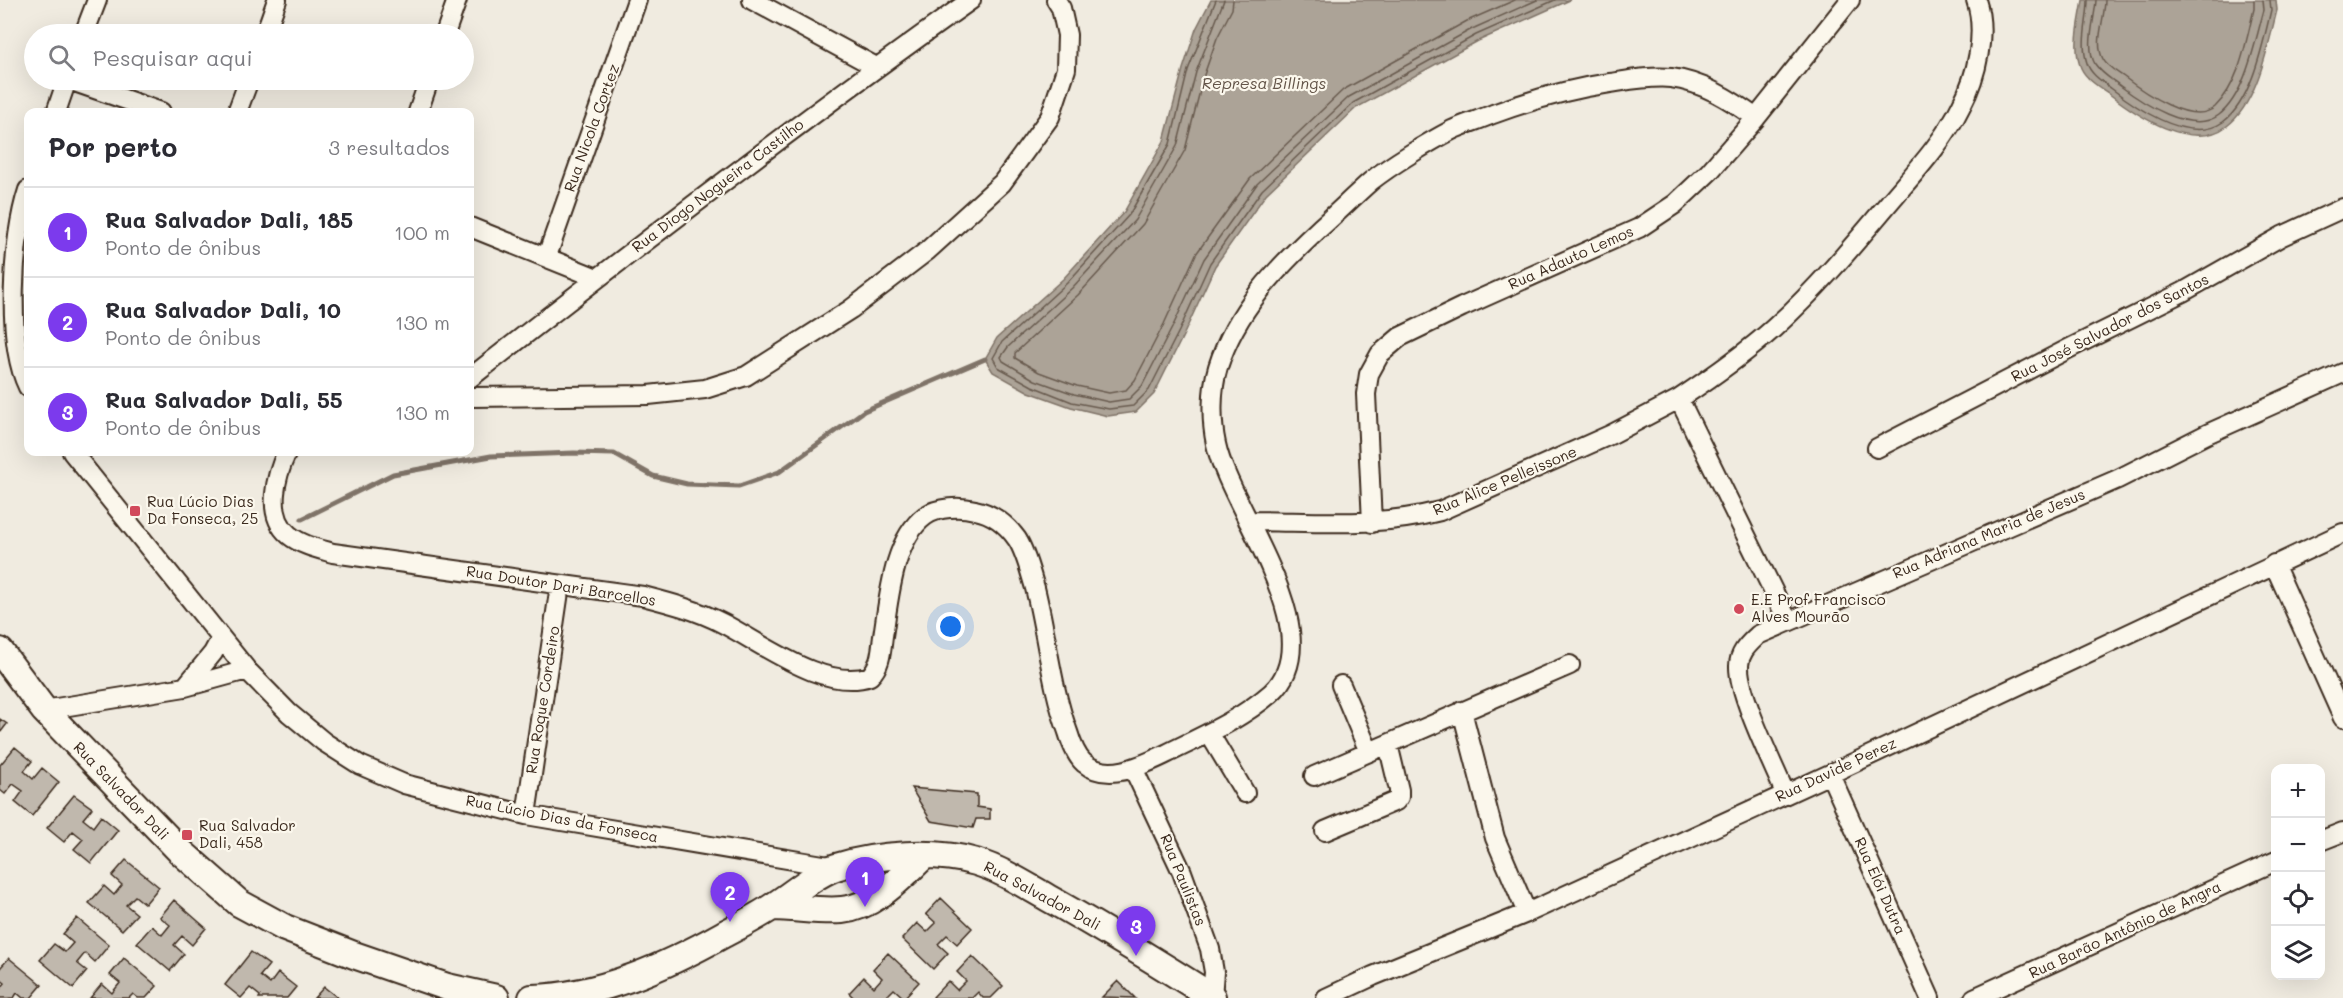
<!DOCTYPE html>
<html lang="pt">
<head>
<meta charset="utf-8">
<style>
  body { margin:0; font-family:Mali,sans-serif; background:#f2f2f3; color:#2b2b33 }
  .controls { position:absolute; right:18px; bottom:18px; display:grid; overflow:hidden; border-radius:12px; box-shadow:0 6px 24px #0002 }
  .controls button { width:54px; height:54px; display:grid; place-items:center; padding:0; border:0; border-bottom:2px solid #e1e1e2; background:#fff; color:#2b2b33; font:30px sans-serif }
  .you { position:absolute; left:951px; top:627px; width:21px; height:21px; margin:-15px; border:4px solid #fff; border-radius:50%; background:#1a73e8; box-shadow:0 0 0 9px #1a73e833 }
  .badge { display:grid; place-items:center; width:39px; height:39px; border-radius:50%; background:#7c3aed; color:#fff; font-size:20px; font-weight:700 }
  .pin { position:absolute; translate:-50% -50px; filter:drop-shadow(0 2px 3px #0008) }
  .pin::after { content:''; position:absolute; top:32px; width:21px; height:18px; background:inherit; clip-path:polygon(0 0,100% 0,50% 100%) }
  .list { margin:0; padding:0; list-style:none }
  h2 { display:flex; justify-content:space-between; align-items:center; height:78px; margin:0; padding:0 24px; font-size:26px }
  h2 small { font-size:20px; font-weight:400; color:#7c7c81 }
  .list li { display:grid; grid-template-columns:39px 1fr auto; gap:18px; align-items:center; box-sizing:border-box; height:90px; padding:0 24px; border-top:2px solid #e1e1e2 }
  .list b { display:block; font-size:22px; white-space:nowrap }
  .list p { margin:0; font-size:20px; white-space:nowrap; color:#7c7c81 }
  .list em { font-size:20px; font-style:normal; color:#7c7c81 }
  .icon { flex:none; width:33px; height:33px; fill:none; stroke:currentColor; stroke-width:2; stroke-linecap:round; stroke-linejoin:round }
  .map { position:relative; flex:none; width:2343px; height:998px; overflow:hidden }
  .search { position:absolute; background:#fff; box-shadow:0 6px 24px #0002; left:24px; top:24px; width:450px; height:66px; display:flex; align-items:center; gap:15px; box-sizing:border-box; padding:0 21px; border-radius:33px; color:#7c7c81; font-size:22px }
  .panel { position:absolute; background:#fff; box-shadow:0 6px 24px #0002; left:24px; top:108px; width:450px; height:348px; border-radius:12px }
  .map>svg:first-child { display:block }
  .water { fill:#aca397; stroke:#7f7367; stroke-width:1.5 }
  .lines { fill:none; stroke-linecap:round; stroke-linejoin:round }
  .shore { stroke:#685a4e; stroke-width:1.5 }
  .stream { stroke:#7f7367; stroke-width:5 }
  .building { fill:#c0b8ad; stroke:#3b2a1e; stroke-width:1.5 }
  .street-casing { stroke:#3b2a1e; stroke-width:22 }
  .secondary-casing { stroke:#3b2a1e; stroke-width:30 }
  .street { stroke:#fbf7ec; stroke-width:18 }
  .secondary { stroke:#fbf7ec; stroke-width:26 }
  .poi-dot { fill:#d1495b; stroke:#fbf7ec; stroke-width:2 }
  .labels { text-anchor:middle; stroke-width:4.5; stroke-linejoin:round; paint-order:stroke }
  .street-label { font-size:15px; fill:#3b2a1e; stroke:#fbf7ec }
  .poi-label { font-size:15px; fill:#3b2a1e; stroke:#fbf7ec; text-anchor:start }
  .water-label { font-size:16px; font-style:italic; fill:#635448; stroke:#fbf7ec }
</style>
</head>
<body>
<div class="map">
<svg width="2343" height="998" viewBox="0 0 2343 998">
  <rect width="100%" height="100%" fill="#f0ebe0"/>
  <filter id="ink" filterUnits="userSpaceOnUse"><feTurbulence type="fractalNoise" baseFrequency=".0167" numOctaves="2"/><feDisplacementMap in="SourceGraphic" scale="12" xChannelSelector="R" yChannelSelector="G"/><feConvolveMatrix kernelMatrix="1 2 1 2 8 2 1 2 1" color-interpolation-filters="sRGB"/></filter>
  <g filter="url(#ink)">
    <path class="water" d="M1211 0H1570L1478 41 1356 108 1266 194 1215 266 1184 334 1154 394 1136 412 1108 416 1071 407 1029 392 993 372 985 359 997 338 1063 279 1124 212 1164 141 1183 69 1196 29Z
      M2083 0H2276L2277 10C2268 45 2258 103 2227 126 2192 153 2136 115 2108 93 2099 87 2086 79 2081 68 2072 48 2080 21 2083 0Z"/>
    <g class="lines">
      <path class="shore" d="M1216 0 1188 70 1170 144 1129 215 1067 283 1002 342 993 358 998 367 1032 386 1072 402 1109 409 1133 406 1149 390 1179 331 1210 263 1262 190 1353 103 1476 35 1555 0
        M1224 0 1196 72 1177 146 1135 220 1072 288 1008 347 1001 357 1003 361 1035 380 1074 394 1109 402 1129 399 1142 386 1172 328 1204 259 1257 184 1349 97 1472 29 1537 0
        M1233 0 1232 9 1217 38 1204 75 1185 150 1143 224 1078 295 1015 353V358L1039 372 1077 386 1109 393 1126 390 1135 380 1164 324 1196 254 1250 179 1343 90 1467 21 1515 0
        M2088 0C2088 21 2080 42 2087 63 2090 74 2103 82 2112 89 2138 109 2190 145 2223 122 2252 101 2263 43 2271 10L2270 0
        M2096 0C2095 19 2085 46 2095 64 2101 73 2111 79 2119 85 2141 102 2192 136 2219 115 2246 94 2255 41 2264 10L2263 0
        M2105 0C2105 18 2094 43 2103 59 2107 67 2117 72 2124 77 2142 91 2193 127 2215 107 2240 83 2246 41 2254 9V0"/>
      <path class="stream" d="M302 519 393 474 491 456 574 453 614 454 653 476 687 484 739 486 779 472 864 411 985 359"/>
    </g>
    <path class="building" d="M0 719 7 724 0 733Z
      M15 747 32 761 24 771 33 779 42 768 59 782 32 816 15 802 23 791 13 784 5 794 0 790V765Z
      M911 788 977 794V807L990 809V819H976L973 828 931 821Z
      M74 795 92 808 83 819 93 827 101 816 118 830 91 863 74 849 83 839 73 831 64 842 47 828Z
      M126 860 159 887 145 904 135 896 126 905 137 914 122 930 89 903 104 886 114 895 122 885 112 876Z
      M941 898 972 928 957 944 947 935 938 944 948 953 933 969 902 939 917 923 927 932 936 923 926 914Z
      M174 900 206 928 192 945 182 936 174 945 184 954 170 971 137 943 152 926 162 935 170 925 160 917Z
      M77 918 109 945 95 962 85 953 77 963 87 971 73 988 40 960 54 944 65 952 73 943 63 934Z
      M251 952 269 965 260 976 270 984 278 973 296 987 287 998H259L260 996 250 988 241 998 225 985Z
      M888 953 919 982 904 998 894 989 885 998H854L849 993 864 977 874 987 882 978 873 969Z
      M972 956 1003 986 991 998H983L978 992 972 998H934L933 997 948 981 957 990 966 981 957 972Z
      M9 958 42 985 31 998H23L17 993 14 998H0V989L5 983 0 979V968Z
      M124 958 157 986 146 998H138L133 994 129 998H90L102 984 112 993 120 983 110 975Z
      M1118 981 1135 998 1102 997Z
      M324 987 338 998H314Z"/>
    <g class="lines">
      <defs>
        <path id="street" d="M752 0 876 67
          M84 34 97 0
          M265 34 277 0
          M445 34 457 0
          M69 80 161 112
          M56 112 67 80
          M237 112 249 80
          M418 112 429 80
          M28 190C12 238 6 342 28 387
          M470 227 597 278
          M547 256 637 0
          M470 378C634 249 800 121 971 0
          M470 397 648 395 705 389 746 376 851 309 927 251 1002 183 1050 117 1066 69 1067 35 1061 8 1056 0
          M1877 448 2070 348 2183 292 2282 236 2343 208
          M72 452 247 670 289 713 324 742 360 765 404 784 526 815 835 867
          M287 452C276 475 265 515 289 535 301 545 319 549 333 553L643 596C670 603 697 610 722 623 762 643 824 692 870 676 881 665 881 652 883 636 889 599 893 540 925 516 938 507 960 506 975 510 992 513 1007 525 1017 539 1026 553 1030 572 1035 588 1047 636 1051 686 1068 732 1071 742 1076 756 1084 763 1108 783 1143 765 1166 754 1202 736 1240 720 1271 693 1334 636 1229 508 1216 444 1211 421 1211 390 1218 367 1236 310 1277 268 1320 228 1337 213 1354 196 1371 181 1391 165 1429 142 1452 130 1465 124 1479 120 1493 114 1531 100 1569 89 1610 83 1630 80 1651 76 1671 78 1703 82 1731 100 1756 118
          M1248 521C1313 521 1376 528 1440 511L1612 434 1679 399
          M1372 523 1366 394 1369 374 1380 354 1400 337 1462 307 1639 228 1675 204 1709 172 1756 118 1850 0
          M2274 564 2343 718
          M1788 621 1679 399C1712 377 1744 355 1774 328 1815 291 1852 247 1888 204 1914 173 1943 143 1961 106 1977 76 1987 33 1976 0
          M1341 685 1369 752
          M185 687 213 653 221 638
          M44 710 185 687 247 670
          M1462 711 1495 838 1527 913
          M1209 733 1245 793
          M1133 768 1182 872 1210 949 1214 972 1212 997 1216 998
          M1830 774 1930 998
          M1314 776 1570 665
          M1785 793C1773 764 1738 694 1739 666 1739 652 1749 644 1758 635L2118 479 2207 434 2343 373
          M526 815 560 585
          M1325 831 1396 801 1399 797V790L1388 744
          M2320 841 2343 832
          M1326 998 1373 976 1527 913 1830 774 2343 533
          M1974 998 2276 861"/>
        <path id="secondary" d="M0 651 44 710 180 851 239 903 285 928 354 955 447 987 496 998
          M773 907C795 907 819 912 842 910 875 907 902 876 925 855
          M532 998C600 996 665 967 724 934 741 925 759 916 775 905 794 893 815 874 836 867 876 854 936 850 976 862 1002 870 1025 885 1048 898 1104 929 1158 963 1212 997L1210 998"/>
      </defs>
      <use href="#street" class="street-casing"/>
      <use href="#secondary" class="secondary-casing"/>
      <use href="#street" class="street"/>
      <use href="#secondary" class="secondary"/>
    </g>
  </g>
  <g class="poi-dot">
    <rect x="129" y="505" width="12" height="12" rx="3"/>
    <circle cx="1739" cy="609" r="6"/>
    <rect x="181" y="829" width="12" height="12" rx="3"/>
  </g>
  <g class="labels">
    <g class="street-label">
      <text transform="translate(592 128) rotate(-70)" y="5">Rua Nicola Cortez</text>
      <text transform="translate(718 186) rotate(-37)" y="5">Rua Diogo Nogueira Castilho</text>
      <text transform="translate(1571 258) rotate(-24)" y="5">Rua Adauto Lemos</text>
      <text transform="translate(2110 328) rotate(-27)" y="5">Rua José Salvador dos Santos</text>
      <text transform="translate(1505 481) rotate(-23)" y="5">Rua Alice Pelleissone</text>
      <text transform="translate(1989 534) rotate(-23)" y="5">Rua Adriana Maria de Jesus</text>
      <text transform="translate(561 586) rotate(9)" y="5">Rua Doutor Dari Barcellos</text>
      <text transform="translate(543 700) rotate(-81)" y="5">Rua Roque Cordeiro</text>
      <text transform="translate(1836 770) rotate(-25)" y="5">Rua Davide Perez</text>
      <text transform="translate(121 791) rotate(46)" y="5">Rua Salvador Dali</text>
      <text transform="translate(562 819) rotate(11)" y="5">Rua Lúcio Dias da Fonseca</text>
      <text transform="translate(1183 880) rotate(68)" y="5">Rua Paulistas</text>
      <text transform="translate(1880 886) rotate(66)" y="5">Rua Elói Dutra</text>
      <text transform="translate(1042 896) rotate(28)" y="5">Rua Salvador Dali</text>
      <text transform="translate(2125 930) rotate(-25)" y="5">Rua Barão Antônio de Angra</text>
    </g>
    <g class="poi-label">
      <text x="147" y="507">Rua Lúcio Dias<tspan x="147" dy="17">Da Fonseca, 25</tspan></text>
      <text x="1751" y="605">E.E Prof Francisco<tspan x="1751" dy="17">Alves Mourão</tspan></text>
      <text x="199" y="831">Rua Salvador<tspan x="199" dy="17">Dali, 458</tspan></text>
    </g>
    <g class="water-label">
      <text x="1264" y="89">Represa Billings</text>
    </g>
  </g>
</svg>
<div class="controls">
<button>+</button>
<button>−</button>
<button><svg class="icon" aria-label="locate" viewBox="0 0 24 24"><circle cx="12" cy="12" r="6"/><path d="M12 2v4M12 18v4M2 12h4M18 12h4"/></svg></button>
<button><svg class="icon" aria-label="layers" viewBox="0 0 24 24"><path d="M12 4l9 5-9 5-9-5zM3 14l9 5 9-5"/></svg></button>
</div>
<div class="you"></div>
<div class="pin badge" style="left:865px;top:907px">1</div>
<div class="pin badge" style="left:730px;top:922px">2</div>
<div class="pin badge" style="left:1136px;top:956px">3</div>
<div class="search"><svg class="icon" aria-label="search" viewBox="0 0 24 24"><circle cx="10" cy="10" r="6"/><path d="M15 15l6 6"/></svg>Pesquisar aqui</div>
<section class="panel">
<h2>Por perto<small>3 resultados</small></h2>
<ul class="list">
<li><span class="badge">1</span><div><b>Rua Salvador Dali, 185</b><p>Ponto de ônibus</p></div><em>100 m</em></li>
<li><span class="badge">2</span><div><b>Rua Salvador Dali, 10</b><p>Ponto de ônibus</p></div><em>130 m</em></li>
<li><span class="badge">3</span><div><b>Rua Salvador Dali, 55</b><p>Ponto de ônibus</p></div><em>130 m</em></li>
</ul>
</section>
</div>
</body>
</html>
